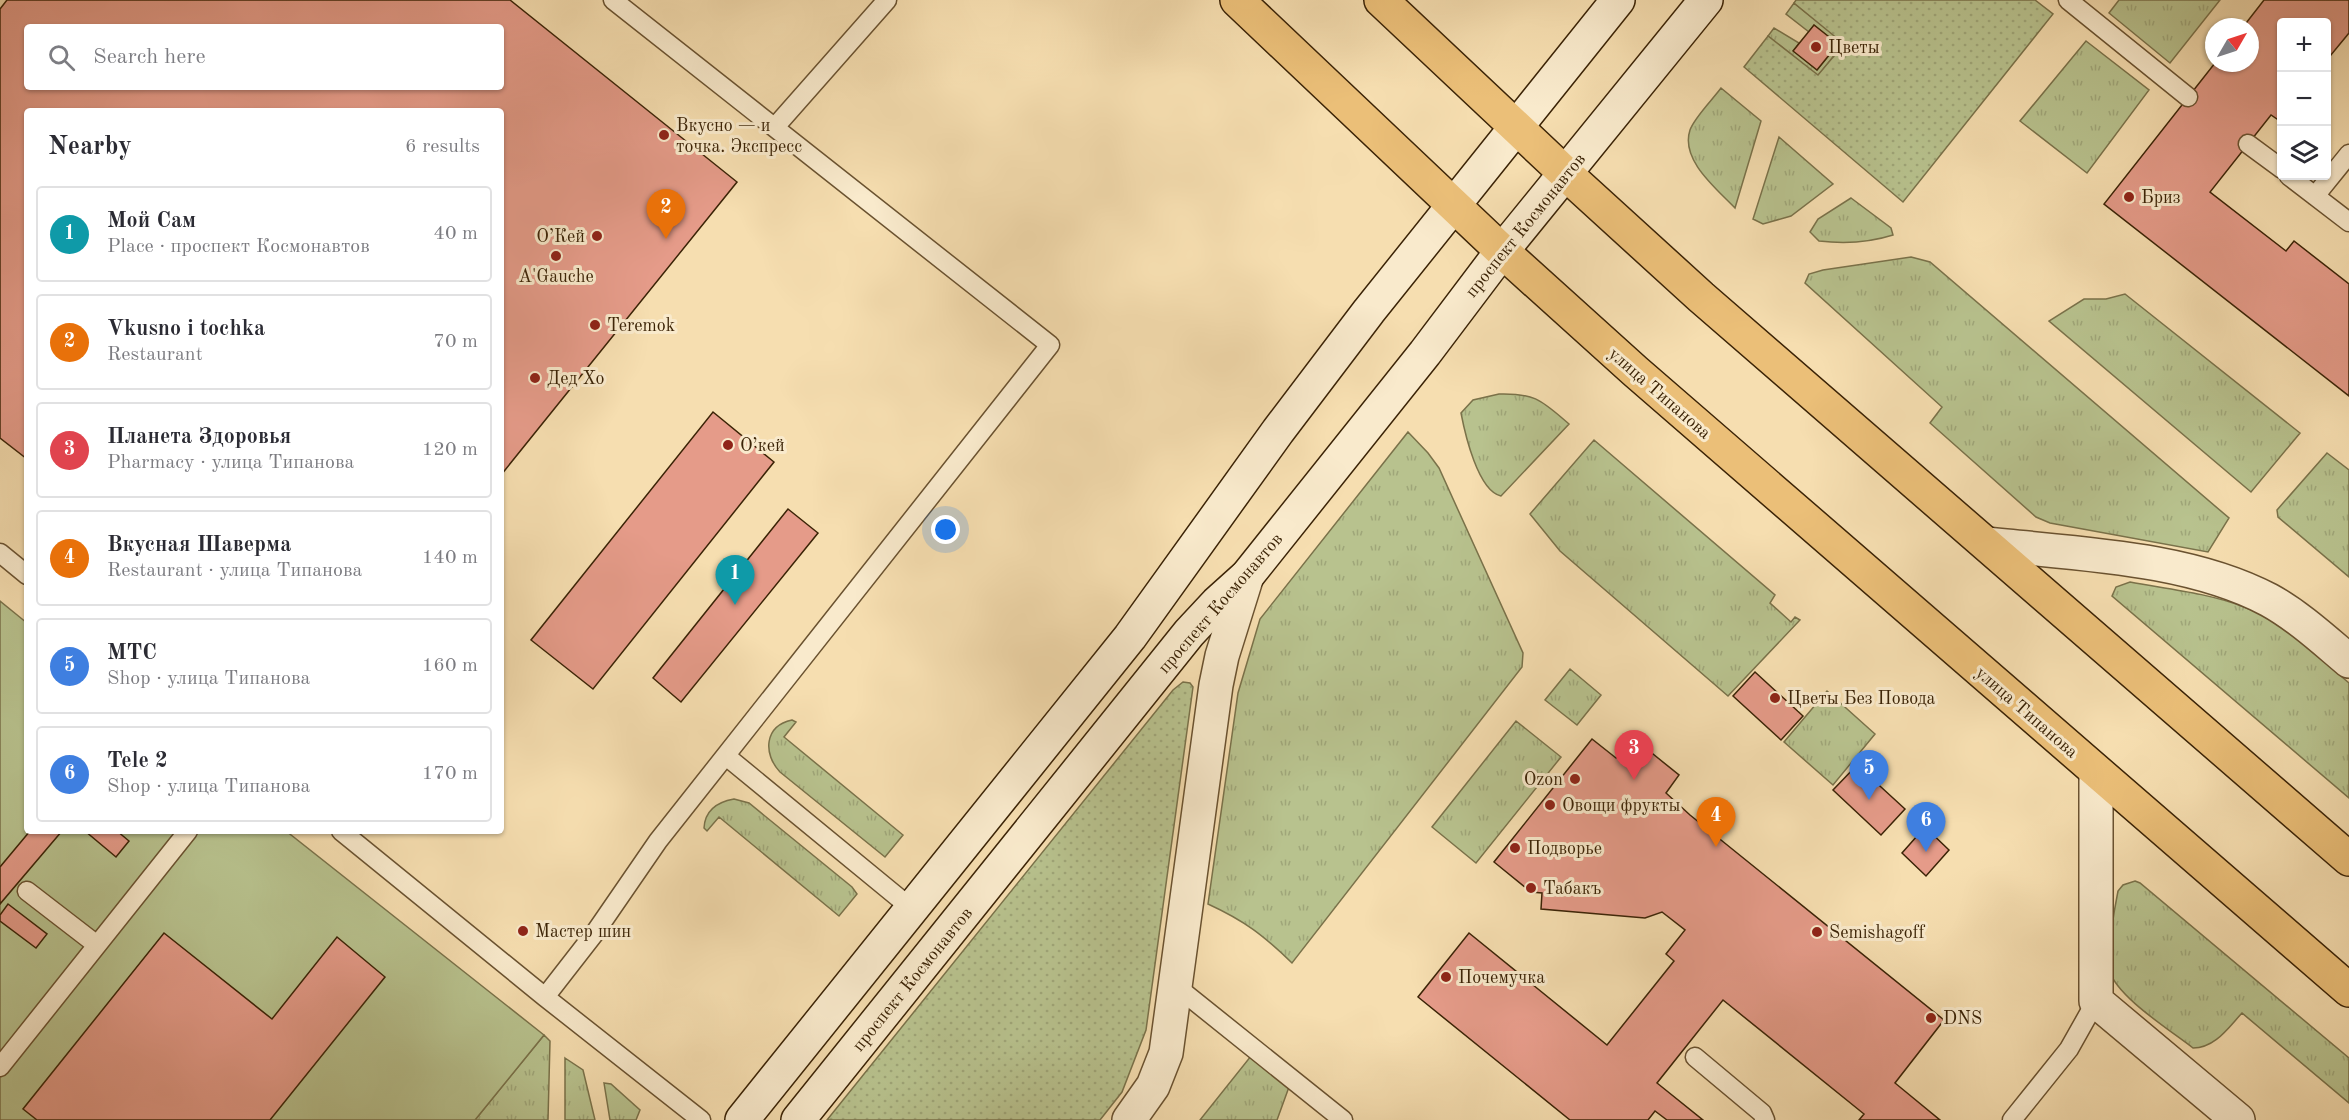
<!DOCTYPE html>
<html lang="en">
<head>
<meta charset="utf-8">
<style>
  body { margin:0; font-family:"Old Standard TT",serif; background:#f7f7f7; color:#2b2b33 }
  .controls { position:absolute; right:18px; top:18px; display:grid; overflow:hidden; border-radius:6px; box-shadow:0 2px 4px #0004 }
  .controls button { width:54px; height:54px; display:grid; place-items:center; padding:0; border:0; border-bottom:2px solid #e1e1e2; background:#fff; color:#2b2b33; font:30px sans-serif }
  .compass { position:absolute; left:2205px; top:18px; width:54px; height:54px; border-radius:50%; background:#fff; box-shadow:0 2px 4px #0004; rotate:51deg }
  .you { position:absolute; left:946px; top:530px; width:21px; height:21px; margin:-15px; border:4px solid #fff; border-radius:50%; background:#1a73e8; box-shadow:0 0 0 9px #1a73e833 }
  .badge { display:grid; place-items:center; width:39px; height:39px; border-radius:50%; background:#0f766e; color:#fff; font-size:20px; font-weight:700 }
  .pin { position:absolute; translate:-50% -50px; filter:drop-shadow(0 2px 3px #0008) }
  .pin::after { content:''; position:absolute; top:32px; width:21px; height:18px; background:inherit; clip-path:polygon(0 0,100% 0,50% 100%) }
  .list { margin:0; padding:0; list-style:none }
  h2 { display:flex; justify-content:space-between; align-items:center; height:78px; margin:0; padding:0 24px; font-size:26px }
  h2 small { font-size:20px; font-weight:400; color:#7c7c81 }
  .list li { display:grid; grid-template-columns:39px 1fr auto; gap:18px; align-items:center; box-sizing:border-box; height:96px; margin:0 12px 12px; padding:0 12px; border:2px solid #e1e1e2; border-radius:6px }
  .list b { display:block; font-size:22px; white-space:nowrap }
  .list p { margin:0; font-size:20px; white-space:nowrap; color:#7c7c81 }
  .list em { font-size:20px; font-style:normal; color:#7c7c81 }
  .icon { flex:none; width:33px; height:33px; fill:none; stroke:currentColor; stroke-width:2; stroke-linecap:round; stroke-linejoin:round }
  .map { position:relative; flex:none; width:2349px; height:1120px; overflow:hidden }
  .search { position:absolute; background:#fff; box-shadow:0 2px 4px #0004; left:24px; top:24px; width:480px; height:66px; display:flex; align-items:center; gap:15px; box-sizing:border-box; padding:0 21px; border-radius:6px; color:#7c7c81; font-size:22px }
  .panel { position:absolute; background:#fff; box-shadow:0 2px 4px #0004; left:24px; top:108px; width:480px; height:726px; border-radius:6px }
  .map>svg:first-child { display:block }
  .grass { fill:url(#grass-tufts); stroke:#7a724a; stroke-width:1.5 }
  .park { fill:url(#park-dots); stroke:#7a724a; stroke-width:1.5 }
  .garden { fill:#b8c28e; stroke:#7a724a; stroke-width:1.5 }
  .building { fill:#e59b89; stroke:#3b2306; stroke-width:1.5; fill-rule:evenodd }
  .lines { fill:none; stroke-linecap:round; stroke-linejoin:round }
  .lane-casing { stroke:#6a5230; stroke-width:21 }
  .street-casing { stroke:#6a5230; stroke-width:36 }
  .secondary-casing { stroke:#3b2306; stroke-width:36 }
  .primary-casing { stroke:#3b2306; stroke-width:36 }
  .lane { stroke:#f9eacc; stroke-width:18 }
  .street { stroke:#f9eacc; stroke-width:33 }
  .secondary { stroke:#f9eacc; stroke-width:33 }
  .primary { stroke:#ebbf78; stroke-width:33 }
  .poi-dot { fill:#8f2418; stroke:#f9eacc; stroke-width:2 }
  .labels { text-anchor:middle; stroke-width:6; stroke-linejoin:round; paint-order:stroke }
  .poi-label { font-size:18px; fill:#3b2306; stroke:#f9eacc; text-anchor:start }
  .street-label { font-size:18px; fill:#3b2306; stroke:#f9eacc }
</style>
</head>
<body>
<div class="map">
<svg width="2349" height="1120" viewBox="0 0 2349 1120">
  <defs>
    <pattern id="grass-tufts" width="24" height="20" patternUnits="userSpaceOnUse" patternTransform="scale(1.5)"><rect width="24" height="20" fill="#b8c28e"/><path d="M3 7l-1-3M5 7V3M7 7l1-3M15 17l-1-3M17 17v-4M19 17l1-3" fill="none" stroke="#9fa679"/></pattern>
    <pattern id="park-dots" width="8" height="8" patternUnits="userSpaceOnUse" patternTransform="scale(1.5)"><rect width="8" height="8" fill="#b8c28e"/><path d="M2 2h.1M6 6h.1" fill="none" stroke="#9fa679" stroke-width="1.8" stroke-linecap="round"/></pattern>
  </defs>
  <rect width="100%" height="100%" fill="#f6deb0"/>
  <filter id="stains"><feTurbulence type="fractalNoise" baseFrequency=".00333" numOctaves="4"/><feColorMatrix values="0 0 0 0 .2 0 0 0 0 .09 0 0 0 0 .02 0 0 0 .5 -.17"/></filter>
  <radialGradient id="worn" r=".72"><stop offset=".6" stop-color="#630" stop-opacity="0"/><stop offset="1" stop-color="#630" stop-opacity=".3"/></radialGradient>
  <path class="grass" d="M2119 0H2220L2170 63 2109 13Z
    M1794 3 1844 43 1818 76 1768 36 1774 28 1799 43 1794 51 1817 70 1838 44 1814 25 1809 32 1786 14Z
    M2086 41 2149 90 2087 173 2020 121Z
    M1721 88 1761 121 1735 208C1717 189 1680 160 1690 130 1694 118 1713 99 1721 88Z
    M1779 137 1833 184 1791 216 1763 224 1753 219Z
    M1851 198 1891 228 1893 235C1868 243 1845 244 1819 241L1810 232 1818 219Z
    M1911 257 1930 262 2229 518 2208 552 2050 523 2036 517 1930 423 1942 407 1805 283 1809 274 1823 270Z
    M2125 294 2300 433 2251 492 2049 321 2084 299H2106Z
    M1499 394C1536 393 1542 401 1569 424L1501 496C1478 491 1465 434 1461 413L1473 400Z
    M1408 432 1428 453 1439 468 1523 653 1522 667 1292 963C1263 935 1245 921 1208 904L1238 693 1260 619Z
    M1594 440 1775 595 1770 603 1791 622 1795 617 1800 620 1728 696 1560 551 1530 514Z
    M2327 453 2349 470V577L2278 517 2277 510Z
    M2130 582C2168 589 2208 593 2244 607 2284 621 2317 656 2349 683V798L2112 596 2116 587Z
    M1570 669 1601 695 1577 725 1545 700Z
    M1827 691 1875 734 1833 785 1784 742Z
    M792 720 796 722 784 737 903 835 885 857 780 772C763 754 764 726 792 720Z
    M1516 721 1561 757 1476 863 1432 827Z
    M734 799 749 803 852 887 857 894 839 916 719 817 707 831 704 828C705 810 717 802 734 799Z
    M2135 881 2140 883 2349 1058V1103L2242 1013C2228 1028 2215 1048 2193 1048 2170 1030 2117 997 2109 970 2106 957 2115 906 2118 891L2123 885Z
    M544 1035 550 1041 548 1120H475Z
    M1251 1056 1289 1087 1277 1120H1200Z
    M565 1058 583 1070 595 1120H565Z
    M604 1083 611 1084 640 1110 636 1120H610Z"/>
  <path class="park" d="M1796 0H2035L2053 14 1903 202 1744 67 1768 36 1818 75 1844 44 1794 3Z
    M1183 682 1190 683 1193 687 1146 1030 1122 1092 1100 1120H827L1173 690Z"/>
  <path class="garden" d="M0 601 27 623V831H286L544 1035 475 1120H0Z"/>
  <path class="building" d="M7 0H510L737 182 501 475V111H27V459L0 438V9ZM27 27H501V87H27Z
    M2264 0H2349V33L2326 61V22H2282V119L2280 121 2271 115 2210 192 2286 251 2294 241 2349 284V396L2104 204 2215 63H2250V27H2243Z
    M1814 25 1838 44 1817 70 1793 51Z
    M713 412 774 462 593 689 531 640Z
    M788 509 818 533 681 702 653 678Z
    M1755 672 1803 716 1781 740 1733 696Z
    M1632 737 1679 775 1666 793 1690 815 1944 1020 1895 1083 1940 1120H1859L1864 1114 1723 1000 1657 1083 1703 1120H1667L1655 1111 1648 1120H1570L1418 997 1469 933 1607 1045 1674 961 1666 954 1685 930 1662 912 1645 918 1541 909 1542 893 1531 892 1494 862 1592 739 1616 758Z
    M1857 765 1905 809 1881 835 1833 790Z
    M1925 827 1949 850 1926 876 1902 853Z
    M30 831H62L0 904V867Z
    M85 831H117L129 841 116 857Z
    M8 904 47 934 36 948 0 921V915Z
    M164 933 272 1019 337 937 385 977 270 1120H37L23 1109Z"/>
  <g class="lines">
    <defs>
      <path id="lane" d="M2068 0 2188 97
        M775 127 887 0
        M2248 144 2282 169
        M2289 176 2349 222
        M2315 196 2349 154
        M0 553 27 575
        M726 756 911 908
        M341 831 545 997 701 1120
        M27 891 97 945
        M1177 987 1343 1120
        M545 997 594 934 658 841 1050 345 613 0
        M1695 1057 1762 1113 1765 1120
        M0 1067 188 831
        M2012 1120 2069 1049 2096 1001"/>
      <path id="street" d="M1987 544C2077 554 2188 557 2269 600 2298 616 2324 640 2349 661
        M2096 772V1001L2238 1120
        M1129 1120 1153 1086 1166 1053 1216 685 1222 656 1247 576"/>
      <path id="secondary" d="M742 1120 1130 637 1278 431 1369 311 1618 0
        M798 1120 1189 633 1217 603 1247 576 1425 353 1502 251 1706 0"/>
      <path id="primary" d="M1237 0 1502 251 1635 371 2349 990
        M1381 0 1566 174 1701 297 2349 859"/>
    </defs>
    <use href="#lane" class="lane-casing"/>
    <use href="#street" class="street-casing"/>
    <use href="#secondary" class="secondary-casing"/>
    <use href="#primary" class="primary-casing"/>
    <use href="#lane" class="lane"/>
    <use href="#street" class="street"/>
    <use href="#secondary" class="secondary"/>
    <use href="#primary" class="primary"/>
  </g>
  <g class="poi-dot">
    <circle cx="1816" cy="47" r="6"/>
    <circle cx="664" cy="135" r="6"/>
    <circle cx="2129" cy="197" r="6"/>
    <circle cx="597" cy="236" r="6"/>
    <circle cx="556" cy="256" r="6"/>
    <circle cx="595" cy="325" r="6"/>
    <circle cx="535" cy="378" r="6"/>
    <circle cx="728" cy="445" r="6"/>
    <circle cx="1775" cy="698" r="6"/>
    <circle cx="1575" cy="779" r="6"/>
    <circle cx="1550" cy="805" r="6"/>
    <circle cx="1515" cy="848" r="6"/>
    <circle cx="1531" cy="888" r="6"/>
    <circle cx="523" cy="931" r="6"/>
    <circle cx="1817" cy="932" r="6"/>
    <circle cx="1446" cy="977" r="6"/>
    <circle cx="1931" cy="1018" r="6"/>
  </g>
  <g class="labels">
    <g class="poi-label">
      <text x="1828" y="53">Цветы</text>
      <text x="676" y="131">Вкусно — и<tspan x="676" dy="21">точка. Экспресс</tspan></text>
      <text x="2141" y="203">Бриз</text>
      <text x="585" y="242" text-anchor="end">О’Кей</text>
      <text x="556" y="282" text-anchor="middle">A'Gauche</text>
      <text x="607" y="331">Teremok</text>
      <text x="547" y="384">Дед Хо</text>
      <text x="740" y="451">О’кей</text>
      <text x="1787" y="704">Цветы Без Повода</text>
      <text x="1563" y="785" text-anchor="end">Ozon</text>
      <text x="1562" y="811">Овощи фрукты</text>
      <text x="1527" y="854">Подворье</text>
      <text x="1543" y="894">Табакъ</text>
      <text x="535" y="937">Мастер шин</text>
      <text x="1829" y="938">Semishagoff</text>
      <text x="1458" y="983">Почемучка</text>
      <text x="1943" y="1024">DNS</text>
    </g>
    <g class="street-label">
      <text transform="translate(1525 225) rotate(-51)" y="6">проспект Космонавтов</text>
      <text transform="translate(1660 393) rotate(41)" y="6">улица Типанова</text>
      <text transform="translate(1220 603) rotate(-49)" y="6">проспект Космонавтов</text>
      <text transform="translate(2027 712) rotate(41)" y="6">улица Типанова</text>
      <text transform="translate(912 979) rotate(-51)" y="6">проспект Космонавтов</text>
    </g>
  </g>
  <rect width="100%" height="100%" filter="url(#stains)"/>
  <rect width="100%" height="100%" fill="url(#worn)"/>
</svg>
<div class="controls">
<button>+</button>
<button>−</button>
<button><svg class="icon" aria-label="layers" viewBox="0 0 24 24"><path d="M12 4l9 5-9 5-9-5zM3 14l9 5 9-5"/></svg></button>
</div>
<svg class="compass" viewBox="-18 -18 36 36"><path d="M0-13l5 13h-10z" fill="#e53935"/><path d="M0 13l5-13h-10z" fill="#7c7c81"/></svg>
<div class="you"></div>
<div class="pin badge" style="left:735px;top:605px;background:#0f9aa8">1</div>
<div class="pin badge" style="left:666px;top:239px;background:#e8710a">2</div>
<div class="pin badge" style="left:1634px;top:780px;background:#e0444e">3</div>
<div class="pin badge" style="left:1716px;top:847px;background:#e8710a">4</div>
<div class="pin badge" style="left:1869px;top:800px;background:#3f7fe0">5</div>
<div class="pin badge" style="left:1926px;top:852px;background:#3f7fe0">6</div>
<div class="search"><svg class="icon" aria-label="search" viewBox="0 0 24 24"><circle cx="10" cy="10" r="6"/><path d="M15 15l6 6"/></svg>Search here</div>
<section class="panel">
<h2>Nearby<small>6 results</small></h2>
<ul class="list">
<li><span class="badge" style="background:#0f9aa8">1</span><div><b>Мой Сам</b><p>Place · проспект Космонавтов</p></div><em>40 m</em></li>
<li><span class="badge" style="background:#e8710a">2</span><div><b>Vkusno i tochka</b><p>Restaurant</p></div><em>70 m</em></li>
<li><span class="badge" style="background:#e0444e">3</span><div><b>Планета Здоровья</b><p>Pharmacy · улица Типанова</p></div><em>120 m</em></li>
<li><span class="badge" style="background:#e8710a">4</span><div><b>Вкусная Шаверма</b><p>Restaurant · улица Типанова</p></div><em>140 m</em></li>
<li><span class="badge" style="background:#3f7fe0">5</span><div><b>МТС</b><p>Shop · улица Типанова</p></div><em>160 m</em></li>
<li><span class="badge" style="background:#3f7fe0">6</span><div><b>Tele 2</b><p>Shop · улица Типанова</p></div><em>170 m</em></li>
</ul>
</section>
</div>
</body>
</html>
